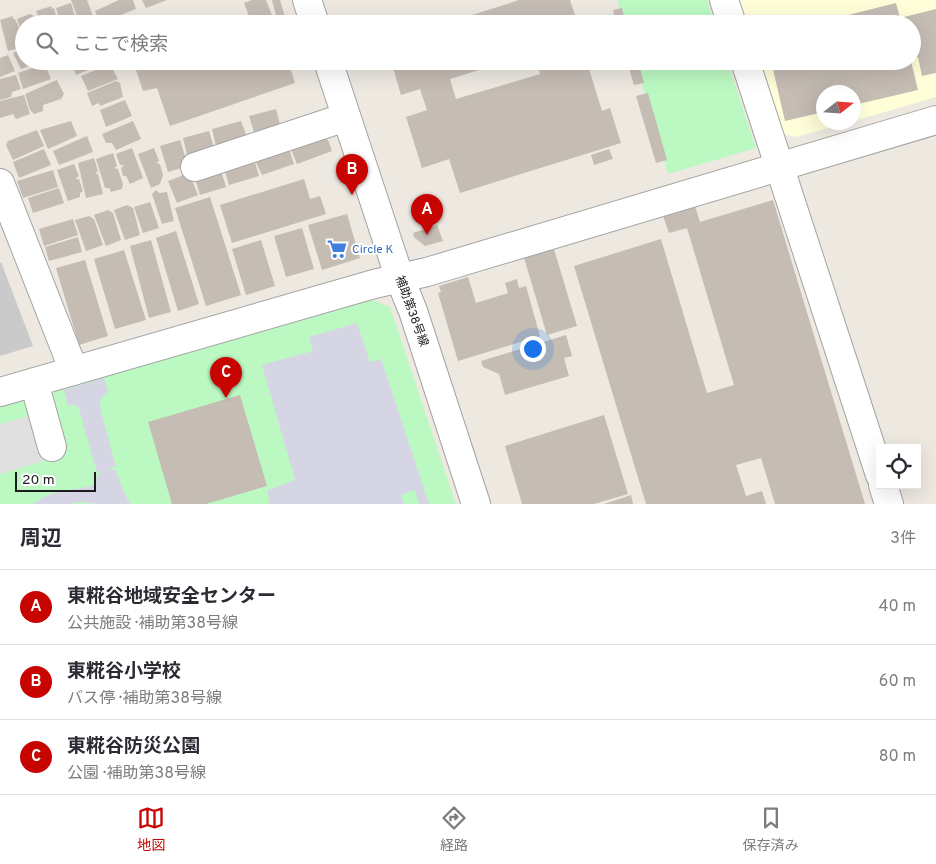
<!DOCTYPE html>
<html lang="ja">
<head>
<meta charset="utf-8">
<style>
  body { margin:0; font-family:Overpass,"Noto Sans JP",sans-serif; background:#f7f7f7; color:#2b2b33 }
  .controls { position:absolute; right:15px; bottom:15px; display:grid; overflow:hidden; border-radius:0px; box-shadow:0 5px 20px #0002 }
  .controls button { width:45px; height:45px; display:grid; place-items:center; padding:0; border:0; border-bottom:1px solid #e1e1e2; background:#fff; color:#2b2b33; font:25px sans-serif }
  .compass { position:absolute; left:816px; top:85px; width:45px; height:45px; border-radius:50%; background:#fff; box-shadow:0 5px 20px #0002; rotate:73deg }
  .scale { position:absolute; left:15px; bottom:12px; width:81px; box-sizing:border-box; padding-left:5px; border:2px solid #1c1c1c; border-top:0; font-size:14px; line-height:18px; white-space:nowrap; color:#1c1c1c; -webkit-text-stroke:4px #fff; paint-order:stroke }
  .you { position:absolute; left:532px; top:348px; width:18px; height:18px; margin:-12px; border:4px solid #fff; border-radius:50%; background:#1a73e8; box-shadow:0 0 0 8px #1a73e833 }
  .badge { display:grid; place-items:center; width:32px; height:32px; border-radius:50%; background:#c70400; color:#fff; font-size:16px; font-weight:700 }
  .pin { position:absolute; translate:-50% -41px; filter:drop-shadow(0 1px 2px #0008) }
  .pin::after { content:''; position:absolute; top:26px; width:18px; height:15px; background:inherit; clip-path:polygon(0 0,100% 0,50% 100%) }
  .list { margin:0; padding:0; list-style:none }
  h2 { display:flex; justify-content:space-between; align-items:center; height:65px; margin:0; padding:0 20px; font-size:21px }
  h2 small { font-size:16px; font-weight:400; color:#7c7c81 }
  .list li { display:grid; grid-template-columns:32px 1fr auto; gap:15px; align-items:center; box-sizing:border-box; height:75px; padding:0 20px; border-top:1px solid #e1e1e2 }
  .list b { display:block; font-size:19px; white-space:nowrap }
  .list p { margin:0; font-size:16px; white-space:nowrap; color:#7c7c81 }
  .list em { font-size:16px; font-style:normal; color:#7c7c81 }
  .icon { flex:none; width:28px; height:28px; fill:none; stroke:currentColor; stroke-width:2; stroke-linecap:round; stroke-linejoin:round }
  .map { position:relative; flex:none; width:936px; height:504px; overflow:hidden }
  .search { position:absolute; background:#fff; box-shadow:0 5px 20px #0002; left:15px; right:15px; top:15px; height:55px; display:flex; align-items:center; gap:12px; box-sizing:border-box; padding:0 18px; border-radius:28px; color:#7c7c81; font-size:19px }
  .sheet { height:290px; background:#fff }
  nav { display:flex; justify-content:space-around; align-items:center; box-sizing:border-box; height:70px; border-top:1px solid #e1e1e2; background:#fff; font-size:14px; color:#7c7c81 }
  nav a { display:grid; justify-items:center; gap:2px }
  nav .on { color:#c70400 }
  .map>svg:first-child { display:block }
  .education { fill:#feffd8 }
  .religious { fill:#cacaca }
  .park { fill:#bcf9c2 }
  .parking { fill:#e0e0e0 }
  .plaza { fill:#d6d5e3 }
  .building { fill:#c5bcb4 }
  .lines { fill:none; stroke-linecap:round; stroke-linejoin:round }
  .minor-casing { stroke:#a3a3a3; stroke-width:30 }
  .minor { stroke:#fff; stroke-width:28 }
  .labels { text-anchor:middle; stroke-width:4; stroke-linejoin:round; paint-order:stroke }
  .shop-label { font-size:12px; fill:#366cbe; stroke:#fff; text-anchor:start }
  .street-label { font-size:12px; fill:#1c1c1c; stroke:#fff }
</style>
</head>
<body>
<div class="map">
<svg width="936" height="504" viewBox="0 0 936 504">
  <rect width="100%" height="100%" fill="#ede9e1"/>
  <path class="education" d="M736 0H936V97L854 121V92H824V122L847 123 795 137 781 133 756 61H912V24H744Z"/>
  <path class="religious" d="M1 262 33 346 0 356V263Z"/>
  <path class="park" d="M617 0H707L714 24H624Z
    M635 61H727L756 148 668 174Z
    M372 300 390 307 456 504H0V407Z"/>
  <path class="parking" d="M53 409 66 454 0 474V424Z"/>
  <path class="plaza" d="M357 323 370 362 381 359 429 504H419L415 490 401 495 404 504H269L268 490 295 480 262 365 313 351 309 337Z
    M104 378 108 392 102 397 99 404 116 467 107 470H116L123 490 130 504H96L83 502 68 504H32L52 493 92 486 96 481 97 474 102 471 97 472 79 409 76 405H68L64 390Z"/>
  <path class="building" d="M71 0H87L96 24H80Z
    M119 0H133L136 9 103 22 99 21 95 11Z
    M142 0H167L146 8Z
    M252 0H266L274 20 266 24H252L244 3Z
    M272 0H280L285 17 277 19Z
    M519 0H570L578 24H444Z
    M71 3 77 24H61L56 8Z
    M896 3 900 18 936 9V73L922 76 918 57 912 59V24H812Z
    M52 6 51 9 54 8 58 24H41L36 11Z
    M622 8 626 24H616L613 10Z
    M30 14 36 17 38 24H24L23 37 17 19Z
    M13 16V19H15L24 39 23 47 8 51 0 20Z
    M24 48V61H41L21 69 13 53Z
    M8 55 15 71 0 77V58Z
    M71 61H110L76 75Z
    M133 61H184L187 68 208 61H288L295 83 170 126 157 88 143 91Z
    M391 61H508L450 79 456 99 540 74 536 61H563L566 68 587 62 602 111 610 108 621 143 460 193 449 159 422 168 406 117 427 110 420 89 401 95Z
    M627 61H638L644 83 634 85Z
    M771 61H911L918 90 854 105V92H824V112L785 121Z
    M45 64 51 79 23 89 18 73Z
    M110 64 118 79 88 91 81 76Z
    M16 75 21 89 12 92 11 97 0 100V79Z
    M57 80 64 94 61 99 43 105V111L34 114 30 110 25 94Z
    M116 81 120 83 123 97 100 106 99 103 92 106 87 93Z
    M648 93 667 160 656 163 636 96Z
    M24 95 30 114 16 119 13 114 0 118V101Z
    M125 100 132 116 106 127 100 110Z
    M276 109 281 128 255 136 249 116Z
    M71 121 77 136 48 149 40 130Z
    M133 121 141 139 116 150 112 143H106L102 134Z
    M241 121 248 140 216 146 212 129Z
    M37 130 44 146 13 160 6 145 8 141Z
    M209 131 215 151 188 159 183 138Z
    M316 134 328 140 332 151 297 164 289 144Z
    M87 136 93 152 59 165 53 151Z
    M180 140 188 166 168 172 160 146Z
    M287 143 294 164 262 175 254 158Z
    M132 148 143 178 130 184 126 176H123L121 168 124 165H120L116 154Z
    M154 148 159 161 156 163 160 164 163 175 160 184 151 188 138 154Z
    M44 149 51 165 19 178 13 162Z
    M609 149 613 159 594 165 591 155Z
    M113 153 117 166 114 168 118 169 123 184 122 189 111 192 109 188H105L96 159Z
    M253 156 259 176 229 185 224 168Z
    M94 158 98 171 95 173 98 174 103 194 86 198 78 163Z
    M74 164 79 176 75 179H79L83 191 80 193V197L68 201 57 170Z
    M220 167 226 187 200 195 194 175Z
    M53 170 58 187 23 198 17 181Z
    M189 173 198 195 177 203 168 181Z
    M304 179 310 199 320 196 326 214 232 243 220 205Z
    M59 188 64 203 33 213 28 198Z
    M156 190 159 193 167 192 174 221 162 224 152 194Z
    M210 197 241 295 206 306 175 208Z
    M773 200 865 504H775L761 458 736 465 746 496 762 491 766 504H646L574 266 661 239 707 393 734 385 687 228 669 233 663 216 695 206 700 222Z
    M150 202 159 228 143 233 134 207Z
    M127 205 133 208 140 235 125 240 114 210Z
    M108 210 113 213 121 240 106 246 94 215Z
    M347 214 360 258 322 270 308 225Z
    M89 216 94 219 103 245 86 251 75 220Z
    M73 219 78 235 44 246 39 229Z
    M437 225 443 241 425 246 414 237 413 233Z
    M302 228 314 269 286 277 274 236Z
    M176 231 199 304 178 311 156 238Z
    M78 237 82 252 49 261 45 247Z
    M151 240 171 312 149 318 130 246Z
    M261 240 275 286 246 295 232 249Z
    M554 249 577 326 547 335 524 258Z
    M124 250 146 320 115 329 94 259Z
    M85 260 108 336 79 345 56 268Z
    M468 277 476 303 508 293 505 283 517 279 519 288 526 286 540 336 458 361 438 293 441 292 439 286Z
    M566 335 572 356 564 358 569 376 505 395 499 374 483 367 481 361Z
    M240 395 267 486 206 504H172L148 422Z
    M604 415 628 494 594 504H522L505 446Z
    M631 495 633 504H604Z"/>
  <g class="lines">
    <defs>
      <path id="minor" d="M307 0 315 24
        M724 0 732 24
        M328 61 400 279 413 311 476 504
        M745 61 880 475
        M195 167 346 117
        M0 183 74 371
        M34 382 52 447
        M0 392 374 284 427 272 936 120
        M883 485 889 504"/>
    </defs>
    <use href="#minor" class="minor-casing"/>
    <use href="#minor" class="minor"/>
  </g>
  <defs>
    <symbol id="supermarket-bare" viewBox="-9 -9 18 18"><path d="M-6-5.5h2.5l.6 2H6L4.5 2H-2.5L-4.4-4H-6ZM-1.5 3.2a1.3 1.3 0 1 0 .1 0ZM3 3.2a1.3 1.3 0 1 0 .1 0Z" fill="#3f7fe0" stroke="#fff" stroke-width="2.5" paint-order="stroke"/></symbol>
  </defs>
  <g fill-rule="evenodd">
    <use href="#supermarket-bare" x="323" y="235" width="28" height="28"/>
  </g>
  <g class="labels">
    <g class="shop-label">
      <text x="352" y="253">Circle K</text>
    </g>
    <g class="street-label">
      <text transform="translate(412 311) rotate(70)" y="4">補助第38号線</text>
    </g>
  </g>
</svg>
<div class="controls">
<button><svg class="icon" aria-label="locate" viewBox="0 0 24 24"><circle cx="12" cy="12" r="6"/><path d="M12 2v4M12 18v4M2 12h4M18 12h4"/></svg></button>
</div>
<svg class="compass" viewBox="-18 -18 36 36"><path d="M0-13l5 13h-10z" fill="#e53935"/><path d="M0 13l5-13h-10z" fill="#7c7c81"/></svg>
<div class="scale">20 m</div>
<div class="you"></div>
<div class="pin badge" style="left:427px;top:235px">A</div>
<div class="pin badge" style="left:352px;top:195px">B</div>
<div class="pin badge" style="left:226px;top:398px">C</div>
<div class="search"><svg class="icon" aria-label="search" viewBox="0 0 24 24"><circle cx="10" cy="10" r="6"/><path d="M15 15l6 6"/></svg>ここで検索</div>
</div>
<section class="sheet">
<h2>周辺<small>3件</small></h2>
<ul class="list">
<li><span class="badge">A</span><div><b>東糀谷地域安全センター</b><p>公共施設 · 補助第38号線</p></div><em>40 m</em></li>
<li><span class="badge">B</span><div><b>東糀谷小学校</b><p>バス停 · 補助第38号線</p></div><em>60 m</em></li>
<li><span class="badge">C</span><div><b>東糀谷防災公園</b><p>公園 · 補助第38号線</p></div><em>80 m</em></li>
</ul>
</section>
<nav>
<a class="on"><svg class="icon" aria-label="map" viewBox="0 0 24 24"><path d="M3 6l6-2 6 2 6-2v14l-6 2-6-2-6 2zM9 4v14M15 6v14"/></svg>地図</a>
<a><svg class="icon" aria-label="directions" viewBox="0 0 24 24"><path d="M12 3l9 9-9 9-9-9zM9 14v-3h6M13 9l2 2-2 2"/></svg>経路</a>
<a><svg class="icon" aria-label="saved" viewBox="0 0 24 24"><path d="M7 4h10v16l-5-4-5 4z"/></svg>保存済み</a>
</nav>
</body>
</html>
